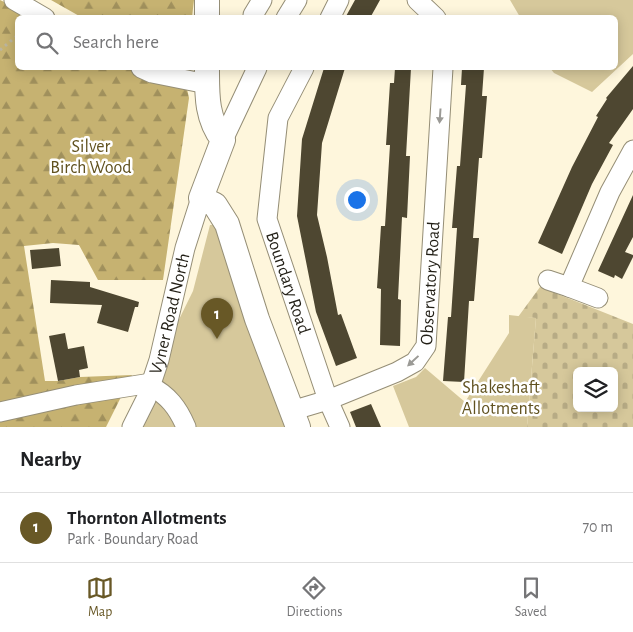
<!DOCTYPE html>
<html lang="en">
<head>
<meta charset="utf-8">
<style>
  body { margin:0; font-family:"Alegreya Sans",sans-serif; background:#f6f6f6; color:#202124 }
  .controls { position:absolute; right:15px; bottom:15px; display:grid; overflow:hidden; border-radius:8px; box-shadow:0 2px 12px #0003 }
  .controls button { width:45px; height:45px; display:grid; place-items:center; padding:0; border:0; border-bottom:1px solid #e0e0e0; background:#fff; color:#202124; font:25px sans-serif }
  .you { position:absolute; left:356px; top:199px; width:18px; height:18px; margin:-12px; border:4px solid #fff; border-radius:50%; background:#1a73e8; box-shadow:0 0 0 8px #1a73e833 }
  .badge { display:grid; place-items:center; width:32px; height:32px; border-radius:50%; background:#685826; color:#fff; font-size:16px; font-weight:700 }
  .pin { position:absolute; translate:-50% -41px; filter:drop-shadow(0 1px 2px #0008) }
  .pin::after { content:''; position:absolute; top:26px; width:18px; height:15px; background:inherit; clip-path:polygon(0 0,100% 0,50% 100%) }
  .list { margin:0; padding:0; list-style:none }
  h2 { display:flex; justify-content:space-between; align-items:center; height:65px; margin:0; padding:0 20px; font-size:21px }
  h2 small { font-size:16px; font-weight:400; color:#757577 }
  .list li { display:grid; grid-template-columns:32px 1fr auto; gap:15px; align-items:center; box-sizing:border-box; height:70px; padding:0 20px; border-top:1px solid #e0e0e0 }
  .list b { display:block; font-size:19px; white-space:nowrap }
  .list p { margin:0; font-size:16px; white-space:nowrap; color:#757577 }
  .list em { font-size:16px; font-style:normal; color:#757577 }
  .icon { flex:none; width:28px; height:28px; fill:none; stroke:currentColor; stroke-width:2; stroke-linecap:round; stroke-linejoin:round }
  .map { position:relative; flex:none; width:633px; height:427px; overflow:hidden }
  .search { position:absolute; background:#fff; box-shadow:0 2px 12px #0003; left:15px; right:15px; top:15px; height:55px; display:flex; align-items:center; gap:12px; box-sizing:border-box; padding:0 18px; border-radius:8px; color:#757577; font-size:19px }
  .sheet { height:135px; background:#fff }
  nav { display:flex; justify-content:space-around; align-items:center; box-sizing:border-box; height:70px; border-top:1px solid #e0e0e0; background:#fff; font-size:14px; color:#757577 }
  nav a { display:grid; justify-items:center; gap:2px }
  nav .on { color:#685826 }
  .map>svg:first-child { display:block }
  .forest { fill:url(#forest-firs) }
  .cemetery { fill:url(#cemetery-stones); fill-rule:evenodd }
  .green { fill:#d6c89b }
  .building { fill:#4e4731 }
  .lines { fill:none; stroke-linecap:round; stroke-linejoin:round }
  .minor-casing { stroke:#958e76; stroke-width:21 }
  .major-casing { stroke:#958e76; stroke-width:26 }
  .path { stroke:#bbb5a0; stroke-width:3; stroke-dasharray:2.5 4; stroke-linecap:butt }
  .minor { stroke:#fff; stroke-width:19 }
  .major { stroke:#fff; stroke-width:24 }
  .oneway { fill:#9b9a96 }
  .labels { text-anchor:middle; stroke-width:5; stroke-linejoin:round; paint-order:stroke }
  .park-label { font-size:18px; fill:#615220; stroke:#fff }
  .street-label { font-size:18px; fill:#211e15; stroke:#fff }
</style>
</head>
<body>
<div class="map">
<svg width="633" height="427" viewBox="0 0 633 427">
  <defs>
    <pattern id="forest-firs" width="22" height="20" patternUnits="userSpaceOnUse" patternTransform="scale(1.25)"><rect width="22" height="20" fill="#c6b271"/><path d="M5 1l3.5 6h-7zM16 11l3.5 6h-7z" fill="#a0905c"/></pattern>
    <pattern id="cemetery-stones" width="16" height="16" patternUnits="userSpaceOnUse" patternTransform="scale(1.25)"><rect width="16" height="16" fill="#d6c89b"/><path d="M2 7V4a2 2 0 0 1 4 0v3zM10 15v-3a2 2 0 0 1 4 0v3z" fill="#b7ab85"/></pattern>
  </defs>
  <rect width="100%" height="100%" fill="#fef6dc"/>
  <path class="forest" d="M0 0 36 17 18 18V68H131L155 80 187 89 189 98 163 280H98L79 245 53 243 24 246 45 381H58L80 377 132 375 106 427H0Z
    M51 0H194L192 17H81Z"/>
  <path class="cemetery" d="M540 287 633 324V427H527L536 318 518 317ZM577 371H614V408H577Z"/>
  <path class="green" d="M510 0H633V54L592 92 554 73 550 68H616V18L520 17Z
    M227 224 297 427H132L159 360 193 291 210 225Z
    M509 315 536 318 527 427H409L393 386 416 377 425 368 465 402 509 333Z"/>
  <path class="building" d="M355 0H380L370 18H345Z
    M633 66V109L609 143 613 145 592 184 562 254 538 243 572 167 598 117 596 116 607 99 606 98Z
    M324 68H345L322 143 317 215 327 257 338 315 341 314 357 358 336 366 316 312 297 216 302 139Z
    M395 68H411L406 156H410L407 218 402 217 398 299 401 300 400 346 380 345 381 289 377 288 381 226H385L390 145H386L390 83H394Z
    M462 68H484L482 96H487L482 158H479L473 238H479L474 301H469L464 382 443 381 448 317H451L457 228H452L457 166H460L466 85H461Z
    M633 195V237L625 252 633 255V257L622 279 615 275 614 278 598 271Z
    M59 248 61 266 32 269 30 250Z
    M51 280 90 282V287L139 302 138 307H135L128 332 97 323 102 305 50 303Z
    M65 333 68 349 84 346 88 368 79 370 80 377 58 381 49 336Z
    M371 404 381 427H356L350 412Z"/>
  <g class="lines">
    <defs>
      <g id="minor">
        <path d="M14 0 45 18"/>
        <path d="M417 0 436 18"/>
        <path d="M253 15 262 0"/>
        <path d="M286 18 297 0"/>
        <path d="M330 18 339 0"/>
        <path d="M141 68 152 73 207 84"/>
        <path id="s1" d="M304 68 278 118 267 219 328 400 340 427"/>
        <path d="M223 140 257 68"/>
        <path d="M548 280 569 287 610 192 633 150"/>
        <path d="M569 287 598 298"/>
        <path d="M150 386C168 395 178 408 186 427"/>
        <path id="s2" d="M291 411 328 400 397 372 415 362 426 346 443 68"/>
        <path d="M0 412 76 395 151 383"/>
        <path id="s3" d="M132 427 146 399 159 360 185 248 201 198"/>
      </g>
      <path id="major" d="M207 0V18
        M207 68C207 94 206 118 223 140L201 198 215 205 227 224 257 319 298 427"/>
    </defs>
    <use href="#minor" class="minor-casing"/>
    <use href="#major" class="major-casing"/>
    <path class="path" d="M0 50 18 35"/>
    <use href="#minor" class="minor"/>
    <use href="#major" class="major"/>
  </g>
  <defs><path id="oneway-solid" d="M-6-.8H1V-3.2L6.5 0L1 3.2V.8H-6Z" transform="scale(1.25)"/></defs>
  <g class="oneway">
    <use href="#oneway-solid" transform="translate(440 116) rotate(94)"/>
    <use href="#oneway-solid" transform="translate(413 361) rotate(137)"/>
  </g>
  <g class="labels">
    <g class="park-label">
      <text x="91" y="152">Silver<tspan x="91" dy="21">Birch Wood</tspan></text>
      <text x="501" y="393">Shakeshaft<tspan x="501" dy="21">Allotments</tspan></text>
    </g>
    <g class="street-label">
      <text dy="6" stroke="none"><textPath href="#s1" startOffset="225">Boundary Road</textPath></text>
      <text dy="6" stroke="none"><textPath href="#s2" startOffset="216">Observatory Road</textPath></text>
      <text dy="6" stroke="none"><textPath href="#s3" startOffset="120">Vyner Road North</textPath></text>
    </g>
  </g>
</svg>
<div class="controls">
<button><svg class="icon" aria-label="layers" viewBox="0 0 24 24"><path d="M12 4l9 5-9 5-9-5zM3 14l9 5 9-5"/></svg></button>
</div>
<div class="you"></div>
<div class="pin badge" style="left:217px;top:339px">1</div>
<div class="search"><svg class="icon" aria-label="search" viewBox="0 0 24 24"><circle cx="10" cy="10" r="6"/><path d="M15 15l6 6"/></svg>Search here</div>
</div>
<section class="sheet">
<h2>Nearby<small></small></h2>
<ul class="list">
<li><span class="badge">1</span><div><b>Thornton Allotments</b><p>Park · Boundary Road</p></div><em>70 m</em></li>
</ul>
</section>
<nav>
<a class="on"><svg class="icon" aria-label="map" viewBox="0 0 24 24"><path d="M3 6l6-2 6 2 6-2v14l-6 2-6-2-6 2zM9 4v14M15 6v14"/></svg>Map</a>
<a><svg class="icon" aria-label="directions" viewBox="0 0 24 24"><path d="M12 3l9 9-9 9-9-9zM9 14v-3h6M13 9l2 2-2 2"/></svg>Directions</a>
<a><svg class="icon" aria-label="saved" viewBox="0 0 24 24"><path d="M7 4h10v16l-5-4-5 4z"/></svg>Saved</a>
</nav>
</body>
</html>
